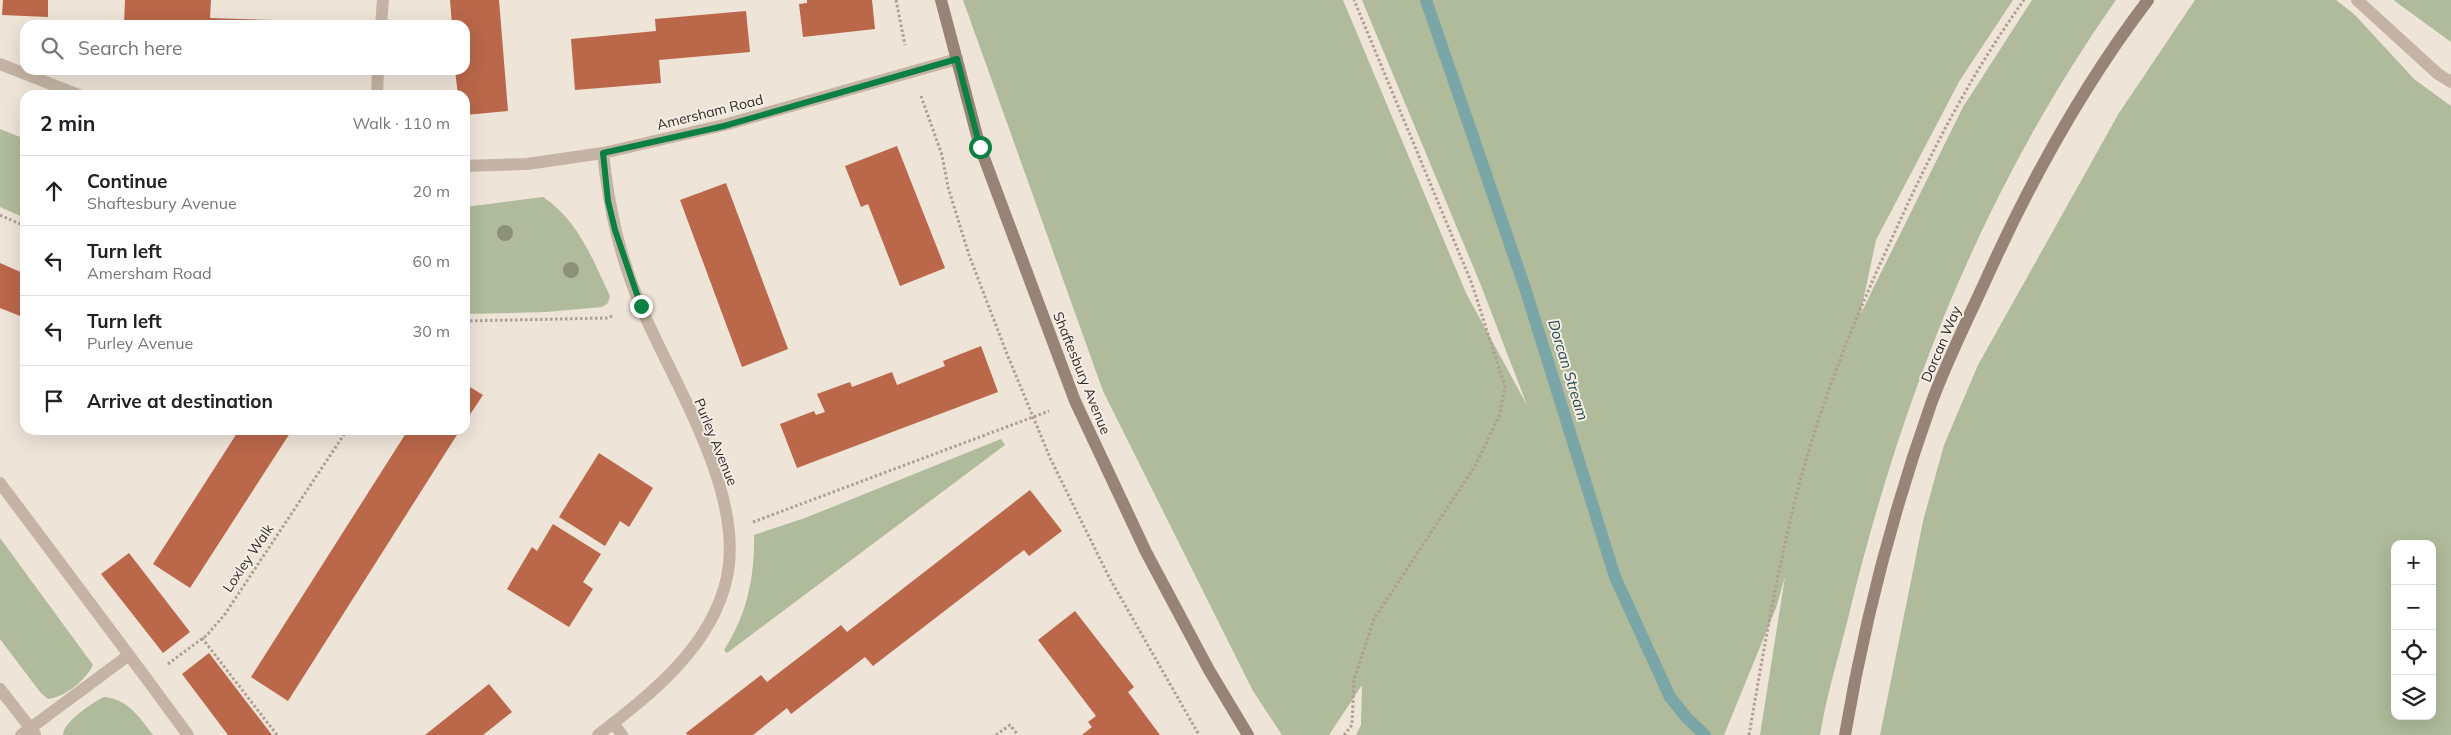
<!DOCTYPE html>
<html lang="en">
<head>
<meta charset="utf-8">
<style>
  body { margin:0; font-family:Mulish,sans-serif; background:#f6f6f6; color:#202124 }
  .controls { position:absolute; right:15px; bottom:15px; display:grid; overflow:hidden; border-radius:10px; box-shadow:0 5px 20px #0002 }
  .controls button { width:45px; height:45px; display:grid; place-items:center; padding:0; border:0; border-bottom:1px solid #e0e0e0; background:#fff; color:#202124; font:25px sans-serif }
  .stop { position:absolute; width:15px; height:15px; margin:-11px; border:4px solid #0b8043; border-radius:50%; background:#fff }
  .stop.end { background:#0b8043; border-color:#fff; box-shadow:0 1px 5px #0008 }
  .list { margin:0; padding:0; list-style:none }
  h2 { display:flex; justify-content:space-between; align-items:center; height:65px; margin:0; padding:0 20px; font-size:21px }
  h2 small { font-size:16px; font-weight:400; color:#757577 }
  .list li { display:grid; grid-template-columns:32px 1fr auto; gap:15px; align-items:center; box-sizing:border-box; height:70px; padding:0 20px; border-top:1px solid #e0e0e0 }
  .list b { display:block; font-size:19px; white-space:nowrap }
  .list p { margin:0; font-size:16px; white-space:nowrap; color:#757577 }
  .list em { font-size:16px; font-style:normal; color:#757577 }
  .icon { flex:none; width:28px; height:28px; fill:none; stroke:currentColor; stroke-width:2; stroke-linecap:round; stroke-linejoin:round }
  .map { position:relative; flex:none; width:2451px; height:735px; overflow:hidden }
  .search { position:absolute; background:#fff; box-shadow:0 5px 20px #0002; left:20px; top:20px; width:450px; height:55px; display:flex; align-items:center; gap:12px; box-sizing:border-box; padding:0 18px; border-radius:15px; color:#757577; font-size:19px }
  .panel { position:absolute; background:#fff; box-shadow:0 5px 20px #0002; left:20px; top:90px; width:450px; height:345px; border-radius:15px }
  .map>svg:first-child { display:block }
  .green { fill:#afbb9a; fill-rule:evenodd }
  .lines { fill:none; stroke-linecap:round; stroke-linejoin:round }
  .stream { stroke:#7aa6a8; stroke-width:12 }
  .building { fill:#ba674a }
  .path { stroke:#b09e90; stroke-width:3; stroke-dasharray:2.5 2.5; stroke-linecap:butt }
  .lane { stroke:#c5b4a5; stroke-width:12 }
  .street { stroke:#c5b4a5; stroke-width:12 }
  .secondary { stroke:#988477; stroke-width:12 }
  .tree { fill:#8e9179 }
  .route { stroke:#0b8043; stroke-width:6 }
  .labels { text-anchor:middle; stroke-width:4; stroke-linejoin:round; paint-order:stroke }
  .street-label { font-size:14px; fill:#312a26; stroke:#f6eee4 }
  .water-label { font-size:15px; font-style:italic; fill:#204b4f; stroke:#f6eee4 }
</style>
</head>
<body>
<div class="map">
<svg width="2451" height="735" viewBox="0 0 2451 735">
  <rect width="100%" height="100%" fill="#eee4d8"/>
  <path class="green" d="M963 0H1343L1466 293 1527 405 1480 283 1362 0H2013L1960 80 1876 240 1860 315 1963 107 2032 0H2116C1986 185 1905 387 1851 606 1841 649 1827 692 1820 735H1760L1785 577 1776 608 1724 735H1356L1361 725 1362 685 1329 735H1282L1253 691 1103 391Z
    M2195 0H2336L2355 15 2414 79 2451 106V735H1880L1923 521 1944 445 1978 365 2119 113ZM2395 544H2432V716H2395Z
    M2394 0H2451V42L2396 2Z
    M0 129 25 139V218L0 207Z
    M543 197C578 220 593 260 610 296L608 303 602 307 546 312 465 314V207Z
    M1001 439 1005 445 727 653 724 650C747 615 755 576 754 535L805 518Z
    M0 538 93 665C86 680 65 697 48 699L40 692 0 639Z
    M104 697C128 699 139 717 153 735H63C64 721 92 703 104 697Z"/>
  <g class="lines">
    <path class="stream" d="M1426 0 1525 288 1615 577 1670 697 1686 717 1705 735"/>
  </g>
  <path class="building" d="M3 0H48V17L2 15Z
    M125 0H211L210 18 338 22V25H124Z
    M450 0H499L508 111 465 115V95H458L455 70H465V25H452Z
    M807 0H872L875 29 803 37 799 4 807 3Z
    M746 11 750 52 659 60 661 83 575 90 571 39 656 31 655 19Z
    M897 146 945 268 900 286 868 204 861 207 845 166Z
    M726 183 788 349 742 367 680 200Z
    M0 263 25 274V318L0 308Z
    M981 346 998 392 797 468 780 424 814 411 816 415 825 412 817 394 850 382 852 387 892 372 897 385 940 368 945 366 943 361Z
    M465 384 483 395 465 422Z
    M239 430H292L190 588 153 564Z
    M408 430H460L288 701 251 677Z
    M599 453 653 488 629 527 620 521 605 546 559 517Z
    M1030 490 1062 531 1029 556 1024 550 873 666 865 657 791 714 787 708 753 735H687L686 733 761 675 767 682 841 625 847 632Z
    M553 524 601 554 583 582 593 589 569 627 507 589 532 547 537 551Z
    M129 553 190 632 163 653 101 574Z
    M1075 611 1134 687 1128 692 1160 735H1082L1092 727 1088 722 1096 716 1038 640Z
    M209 653 272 735H228L182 674Z
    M489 684 512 712 483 735H425Z"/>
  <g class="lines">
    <path class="path" d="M896 0 905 45
      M921 96 942 155 948 187 969 255 1007 354 1051 460 1109 577 1199 735
      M0 215 25 226
      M465 321 607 318 614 315
      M753 522 1049 411
      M202 638 277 735
      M168 664 207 635 225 614 347 430
      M996 735 1010 725 1018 735
      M1344 735 1352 725 1354 679 1374 619 1475 466 1499 416 1505 387 1472 284 1354 0
      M1749 735C1764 648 1779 559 1802 474 1826 388 1860 306 1898 225 1934 146 1973 71 2024 0"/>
    <path class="lane" d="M2357 0 2438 74 2451 82
      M0 483 129 655
      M0 689 35 734
      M21 735 129 655 188 735"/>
    <path class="street" d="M381 25 383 0
      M0 64 79 95
      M377 95 378 70
      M465 166 527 164 603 153 724 125 957 59
      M613 723 622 735
      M598 735C651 694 712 647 727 577 745 492 673 383 641 307 619 254 609 209 603 153"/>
    <path class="secondary" d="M941 0 980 147 1075 401 1146 552 1209 670 1248 735
      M1845 735C1864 623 1893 511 1931 404 1947 360 1969 317 1988 275 2032 178 2084 84 2148 0"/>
  </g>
  <g class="tree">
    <circle cx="505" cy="233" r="8"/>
    <circle cx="571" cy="270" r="8"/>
  </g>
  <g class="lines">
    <path class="route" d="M641 306 615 230 608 201 603 153 724 126 957 59 980 147"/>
  </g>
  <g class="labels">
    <g class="street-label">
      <text transform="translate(710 112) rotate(-14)" y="5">Amersham Road</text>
      <text transform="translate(1941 344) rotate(-67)" y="5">Dorcan Way</text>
      <text transform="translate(1082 373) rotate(68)" y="5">Shaftesbury Avenue</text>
      <text transform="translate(716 442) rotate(68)" y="5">Purley Avenue</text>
      <text transform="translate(248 558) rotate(-56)" y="5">Loxley Walk</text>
    </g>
    <g class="water-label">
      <text transform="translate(1568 370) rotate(73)" y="5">Dorcan Stream</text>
    </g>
  </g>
</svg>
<div class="controls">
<button>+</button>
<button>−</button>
<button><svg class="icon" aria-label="locate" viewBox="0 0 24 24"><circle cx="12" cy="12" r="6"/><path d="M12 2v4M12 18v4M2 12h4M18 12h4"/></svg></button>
<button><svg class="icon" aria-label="layers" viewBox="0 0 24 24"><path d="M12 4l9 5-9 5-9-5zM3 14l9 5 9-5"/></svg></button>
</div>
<div class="stop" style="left:980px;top:147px"></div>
<div class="stop end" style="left:641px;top:306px"></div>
<div class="search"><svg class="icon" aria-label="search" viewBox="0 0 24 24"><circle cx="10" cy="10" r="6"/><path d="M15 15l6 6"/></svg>Search here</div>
<section class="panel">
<h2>2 min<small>Walk · 110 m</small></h2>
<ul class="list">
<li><svg class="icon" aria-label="ahead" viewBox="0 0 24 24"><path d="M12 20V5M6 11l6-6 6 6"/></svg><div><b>Continue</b><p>Shaftesbury Avenue</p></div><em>20 m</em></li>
<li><svg class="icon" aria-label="left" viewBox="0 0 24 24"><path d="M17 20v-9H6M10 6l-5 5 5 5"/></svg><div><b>Turn left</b><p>Amersham Road</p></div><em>60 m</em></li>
<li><svg class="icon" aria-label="left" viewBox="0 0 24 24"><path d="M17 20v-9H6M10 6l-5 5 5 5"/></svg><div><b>Turn left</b><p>Purley Avenue</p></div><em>30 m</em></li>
<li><svg class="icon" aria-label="arrive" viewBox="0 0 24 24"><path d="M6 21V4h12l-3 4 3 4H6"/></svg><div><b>Arrive at destination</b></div></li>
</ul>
</section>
</div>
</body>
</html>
